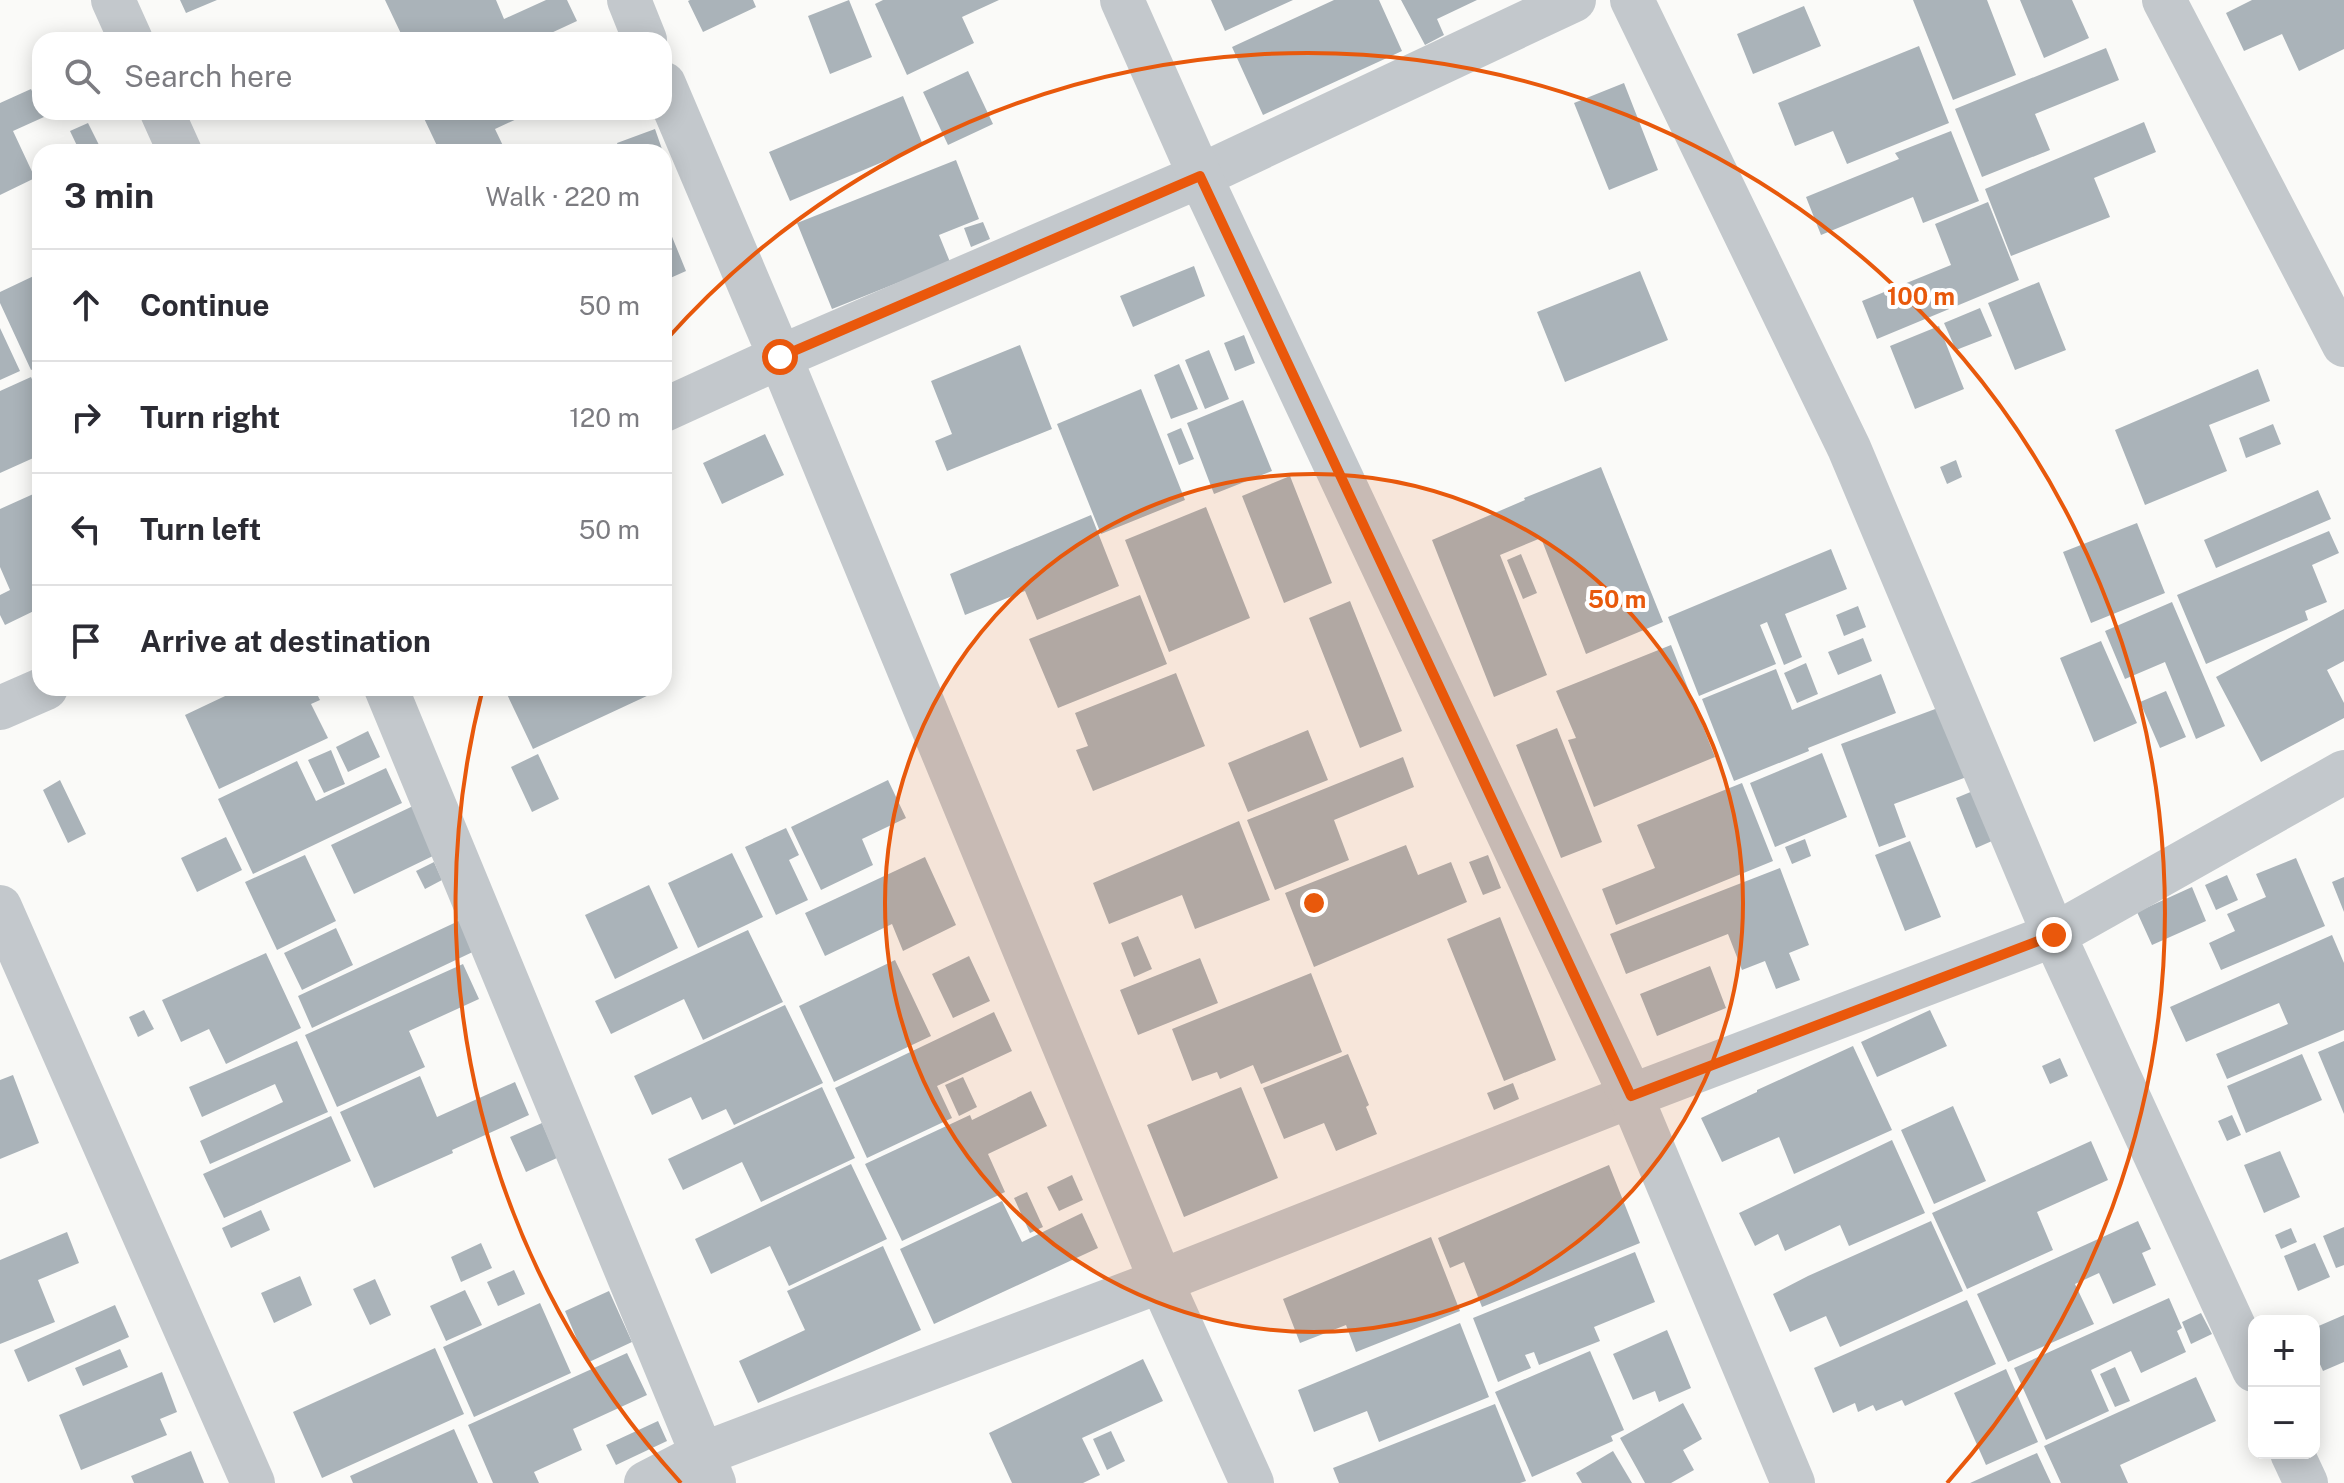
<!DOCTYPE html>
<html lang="en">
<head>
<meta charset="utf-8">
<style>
  body { margin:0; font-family:"Public Sans",sans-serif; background:#f7f7f7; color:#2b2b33 }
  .controls { position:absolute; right:24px; bottom:24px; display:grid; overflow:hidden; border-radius:16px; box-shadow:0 4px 20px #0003 }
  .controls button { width:72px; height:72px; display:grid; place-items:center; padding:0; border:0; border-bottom:2px solid #e1e1e2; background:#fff; color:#2b2b33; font:40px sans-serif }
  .stop { position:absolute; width:24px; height:24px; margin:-18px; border:6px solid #ea580c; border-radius:50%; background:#fff }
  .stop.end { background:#ea580c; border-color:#fff; box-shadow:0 2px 8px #0008 }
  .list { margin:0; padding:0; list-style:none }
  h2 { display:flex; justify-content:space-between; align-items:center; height:104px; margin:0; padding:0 32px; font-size:34px }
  h2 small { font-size:26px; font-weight:400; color:#7c7c81 }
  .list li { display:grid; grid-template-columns:52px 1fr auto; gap:24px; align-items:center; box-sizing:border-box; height:112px; padding:0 32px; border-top:2px solid #e1e1e2 }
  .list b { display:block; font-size:30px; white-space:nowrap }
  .list em { font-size:26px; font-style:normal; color:#7c7c81 }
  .icon { flex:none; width:44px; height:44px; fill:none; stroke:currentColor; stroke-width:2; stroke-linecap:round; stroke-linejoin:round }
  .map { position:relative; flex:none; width:2344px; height:1483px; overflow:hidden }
  .search { position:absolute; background:#fff; box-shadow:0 4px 20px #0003; left:32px; top:32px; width:640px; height:88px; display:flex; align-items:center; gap:20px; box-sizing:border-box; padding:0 28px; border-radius:24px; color:#7c7c81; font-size:30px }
  .panel { position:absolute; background:#fff; box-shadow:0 4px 20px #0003; left:32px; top:144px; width:640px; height:552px; border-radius:24px }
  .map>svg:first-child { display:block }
  .building { fill:#aab3b9 }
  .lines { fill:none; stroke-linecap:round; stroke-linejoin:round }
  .minor { stroke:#c3c8cc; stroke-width:44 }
  .tertiary { stroke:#c3c8cc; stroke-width:44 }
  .route { stroke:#ea580c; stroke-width:10 }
  .ring { fill:none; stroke:#e8590c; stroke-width:4 }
  .centre { fill:#e8590c; stroke:#fff; stroke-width:4 }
  .ring-label { font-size:24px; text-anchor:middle; font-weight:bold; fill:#e8590c; stroke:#fff; stroke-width:8; stroke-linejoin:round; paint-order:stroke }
</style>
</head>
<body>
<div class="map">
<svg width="2344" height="1483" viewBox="0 0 2344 1483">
  <rect width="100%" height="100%" fill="#fafaf8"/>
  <path class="building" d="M180 0H217L186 13Z
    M385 0H496L504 19 546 0H567L577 21 536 40H404Z
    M690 0H753L756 7 703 32 688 1Z
    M849 0 872 57 830 74 808 16Z
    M883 0H999L962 17 974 43 907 75 875 4Z
    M1211 0H1293L1225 31Z
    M1334 0H1379L1402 51 1263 115 1232 47Z
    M1401 0H1477L1437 19 1444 35 1425 45Z
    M1913 0H1987L2016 75 1953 100Z
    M2020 0H2072L2089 38 2044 58Z
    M2252 0H2344V49L2299 71 2282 34 2244 51 2226 13Z
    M1804 6 1821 46 1753 74 1737 34Z
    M1919 46 1949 123 1847 164 1833 131 1795 146 1778 103Z
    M2106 48 2119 80 2035 114 2050 150 1982 177 1955 109Z
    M968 71 993 124 948 145 923 92Z
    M1624 83 1658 170 1609 190 1574 103Z
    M31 89 44 117 13 131 35 178 0 195V103Z
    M903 96 923 145 790 201 769 152Z
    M421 112H532L495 129 506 152H440Z
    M2144 122 2156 152 2094 178 2110 217 2011 256 1985 189Z
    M88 123 100 147 88 152H80L70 131Z
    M655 129 663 152H620L617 143Z
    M1951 131 1979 201 1923 223 1913 197 1821 235 1806 197 1899 159 1895 153Z
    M956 160 979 219 939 235 950 262 832 309 797 223Z
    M1988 202 2019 280 1877 339 1862 301 1951 265 1935 224Z
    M664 217 686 271 668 279 664 270Z
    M983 222 990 239 971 247 964 228Z
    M1194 266 1205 296 1133 327 1120 296Z
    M1640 271 1668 340 1565 382 1537 312Z
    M40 273V366L31 370 0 303V292Z
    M2039 282 2066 350 2015 370 1988 303Z
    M1980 308 1992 336 1956 350 1944 323Z
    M1939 326 1964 389 1915 409 1890 346Z
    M0 328 20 371 0 380Z
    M1244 335 1255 363 1235 371 1224 343Z
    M1020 345 1052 429 947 471 935 441 952 434 931 381Z
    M1209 350 1229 399 1205 409 1185 360Z
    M1179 364 1198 409 1171 419 1154 375Z
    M2258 369 2270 401 2209 425 2227 471 2145 505 2115 430Z
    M31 377 40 397V455L0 473V391Z
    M1141 389 1185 500 1101 534 1057 424Z
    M1243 400 1272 471 1214 494 1187 423Z
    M2273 424 2281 444 2246 458 2239 438Z
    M1181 428 1194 459 1179 465 1167 434Z
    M765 434 784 475 722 504 703 463Z
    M1956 460 1962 477 1947 484 1940 467Z
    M1601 467 1663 622 1586 654 1541 538 1500 555 1547 675 1494 697 1432 540 1525 500 1524 498Z
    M1290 476 1332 583 1284 603 1242 496Z
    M2318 490 2331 519 2216 568 2204 540Z
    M40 491V608L5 625 0 615V595L10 590 0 567V509Z
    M1206 507 1250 618 1169 652 1125 540Z
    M1091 515 1119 586 1037 620 1025 591 965 615 950 574Z
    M2137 523 2165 593 2091 623 2063 552Z
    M2329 531 2339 553 2312 565 2327 602 2305 611 2308 620 2206 664 2177 595Z
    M1831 549 1847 589 1785 614 1802 657 1784 665 1767 622 1760 625 1776 664 1699 696 1668 617Z
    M1521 554 1537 593 1523 599 1507 560Z
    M1140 595 1167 664 1058 708 1029 639Z
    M1350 601 1402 731 1360 748 1309 618Z
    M2172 602 2225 726 2196 739 2165 662 2125 679 2105 631Z
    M1858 606 1866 627 1844 636 1836 615Z
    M2344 609V661L2327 670 2344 703V718L2261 762 2216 677Z
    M1863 638 1872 661 1838 675 1828 652Z
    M2101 641 2137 723 2094 742 2060 658Z
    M1671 645 1715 757 1594 807 1568 740 1576 738 1556 691Z
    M1806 663 1818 694 1797 703 1784 673Z
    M1776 669 1792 710 1881 674 1896 713 1808 748 1809 751 1734 781 1702 699Z
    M1176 673 1205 746 1093 791 1076 750 1088 746 1075 713Z
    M242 688H314L320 700 311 704 328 738 219 789 185 715Z
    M504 688H664L533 749Z
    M2166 691 2186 737 2160 748 2140 702Z
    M1946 705 1972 775 1894 804 1906 837 1879 847 1841 744Z
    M1557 728 1602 842 1561 858 1516 745Z
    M1308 730 1328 780 1248 812 1228 763Z
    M368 731 380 757 348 772 336 747Z
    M331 750 345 784 324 793 308 760Z
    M1822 753 1847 817 1775 847 1750 783Z
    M538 754 559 799 532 812 511 767Z
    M1403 757 1414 787 1334 820 1349 860 1275 890 1247 820Z
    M297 761 316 801 386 768 402 803 253 874 218 799Z
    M60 780 86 834 68 843 43 790Z
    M888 780 906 818 862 839 873 865 821 890 791 827Z
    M1742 783 1773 861 1616 925 1602 889 1655 868 1637 825Z
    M1973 791 1992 841 1976 848 1956 798Z
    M413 806 435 855 354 894 331 845Z
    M1239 821 1270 900 1195 929 1182 895 1109 924 1093 883Z
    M786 828 799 855 789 860 808 900 776 915 745 847Z
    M226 837 242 870 197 892 181 858Z
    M1805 839 1811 856 1792 864 1785 847Z
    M1910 841 1941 917 1905 931 1875 855Z
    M1406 845 1418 875 1451 862 1467 902 1314 967 1285 893Z
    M732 853 763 917 698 948 668 883Z
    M305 855 336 921 277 950 245 882Z
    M1488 855 1501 888 1483 895 1469 862Z
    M925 857 956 925 903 951 892 924 825 956 805 913Z
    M2296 858 2325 926 2221 970 2209 943 2235 931 2227 914 2266 897 2256 874Z
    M434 862 442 880 425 889 416 871Z
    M1780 868 1809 945 1789 953 1800 980 1776 989 1765 961 1742 970 1728 934 1626 974 1610 934Z
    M2227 875 2238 900 2216 910 2205 885Z
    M2344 877V912L2332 882Z
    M649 885 678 948 615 979 585 915Z
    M2192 887 2206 921 2152 945 2137 912Z
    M1500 917 1556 1060 1504 1081 1447 939Z
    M465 918 479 949 312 1028 298 996Z
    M336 928 353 965 302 990 284 953Z
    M748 930 783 1002 703 1040 684 999 611 1034 595 1001Z
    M2332 935 2344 963V1030L2227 1079 2216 1054 2288 1024 2279 1003 2186 1042 2170 1007Z
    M1138 936 1152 969 1134 977 1121 943Z
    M266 953 301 1028 226 1064 209 1029 181 1042 162 1000Z
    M969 956 990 1001 953 1018 932 974Z
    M1200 958 1218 1003 1138 1035 1120 990Z
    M895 960 931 1036 834 1082 799 1006Z
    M463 964 479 999 409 1031 425 1067 337 1107 305 1035Z
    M1710 966 1726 1008 1657 1036 1640 994Z
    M1311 973 1342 1052 1261 1084 1253 1065 1220 1079 1217 1072 1192 1081 1172 1029Z
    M785 1005 823 1083 734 1125 726 1109 702 1120 691 1097 652 1115 634 1076Z
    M144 1010 154 1029 138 1037 129 1017Z
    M1930 1010 1947 1046 1877 1077 1861 1042Z
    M994 1012 1012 1051 937 1086 952 1118 867 1158 835 1088Z
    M297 1041 328 1112 210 1164 200 1141 283 1102 275 1084 202 1117 189 1087Z
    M2344 1041V1114L2318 1052Z
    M1853 1046 1892 1130 1794 1174 1779 1137 1722 1162 1701 1118 1757 1092V1090Z
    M1348 1054 1369 1105 1366 1107 1377 1134 1336 1151 1324 1123 1284 1139 1263 1088Z
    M2302 1054 2322 1100 2246 1133 2227 1086Z
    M2060 1058 2068 1076 2050 1084 2042 1066Z
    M13 1075 39 1143 0 1159V1080Z
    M420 1076 437 1117 515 1082 529 1115 452 1150 453 1153 374 1188 340 1112Z
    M963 1077 977 1107 959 1116 945 1085Z
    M1513 1083 1519 1099 1494 1110 1487 1093Z
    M822 1087 855 1158 761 1202 742 1162 683 1190 668 1159Z
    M1241 1087 1278 1178 1184 1217 1147 1125Z
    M1031 1091 1047 1126 988 1154 1005 1192 902 1241 865 1164 970 1115 972 1120Z
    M1953 1106 1986 1181 1934 1204 1901 1130Z
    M2232 1115 2241 1135 2227 1141 2218 1121Z
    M331 1116 351 1161 224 1218 203 1174Z
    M542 1123 557 1158 526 1172 510 1137Z
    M1892 1140 1925 1213 1849 1246 1840 1225 1785 1251 1778 1234 1755 1246 1739 1213Z
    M2091 1141 2108 1180 2037 1212 2053 1250 1967 1289 1932 1213Z
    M2280 1151 2300 1197 2264 1213 2244 1165Z
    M851 1164 887 1239 789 1286 770 1246 711 1274 695 1239Z
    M1609 1165 1640 1243 1482 1307 1464 1262 1450 1268 1438 1238Z
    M1072 1175 1083 1200 1059 1211 1047 1187Z
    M1027 1192 1043 1227 1030 1233 1014 1198Z
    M1002 1201 1022 1242 1082 1213 1098 1248 934 1324 900 1249Z
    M261 1210 270 1230 231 1248 222 1228Z
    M1931 1221 1963 1291 1840 1347 1826 1316 1790 1332 1773 1294 1808 1276Z
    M2138 1221 2151 1249 2142 1253 2156 1285 2113 1304 2099 1273 2075 1284 2094 1324 2008 1362 1977 1294Z
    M2344 1227V1265L2336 1268 2323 1236Z
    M2291 1228 2297 1242 2281 1249 2275 1235Z
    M67 1232 79 1263 38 1280 55 1322 0 1344V1260Z
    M1431 1237 1460 1311 1356 1352 1346 1325 1300 1343 1283 1299Z
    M481 1243 492 1268 461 1282 451 1257Z
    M2315 1243 2330 1277 2298 1291 2284 1256Z
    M883 1246 921 1330 758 1403 739 1361 805 1330 787 1291Z
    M1635 1252 1655 1302 1594 1327 1600 1341 1539 1365 1534 1352 1525 1355 1531 1368 1498 1382 1473 1318Z
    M514 1270 525 1294 498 1306 487 1282Z
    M300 1276 312 1305 274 1323 261 1293Z
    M375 1279 391 1315 370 1325 353 1289Z
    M465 1290 482 1325 446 1341 430 1306Z
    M609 1291 632 1342 587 1363 565 1311Z
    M2169 1298 2182 1328 2177 1331 2186 1352 2141 1373 2131 1351 2091 1370 2109 1411 2046 1440 2014 1368Z
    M1967 1300 1996 1364 1905 1406 1902 1400 1876 1411 1873 1405 1858 1412 1855 1403 1833 1413 1814 1368Z
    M540 1303 571 1373 474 1417 443 1347Z
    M115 1305 129 1337 28 1382 14 1350Z
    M2201 1313 2212 1334 2191 1344 2182 1322Z
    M2344 1315V1362L2323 1371 2314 1351V1328Z
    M1460 1323 1489 1397 1379 1442 1367 1411 1314 1432 1298 1390Z
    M1667 1330 1691 1388 1659 1402 1655 1391 1633 1400 1613 1354Z
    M435 1348 464 1414 322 1478 293 1412Z
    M120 1349 128 1367 83 1386 75 1368Z
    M1590 1351 1624 1430 1611 1436 1613 1441 1532 1477 1495 1392Z
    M627 1353 647 1395 573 1429 582 1450 534 1472 539 1483H493L468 1425Z
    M1143 1359 1163 1401 1082 1438 1100 1475 1083 1483H1012L989 1433Z
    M2115 1367 2130 1401 2115 1407 2100 1374Z
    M2006 1369 2038 1442 1986 1465 1954 1393Z
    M162 1372 177 1412 160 1419 167 1435 81 1470 59 1415Z
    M2196 1377 2216 1421 2120 1465 2128 1483H2061L2044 1446Z
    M1683 1403 1702 1439 1683 1450 1694 1470 1671 1483H1645L1620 1438Z
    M1495 1404 1526 1481 1520 1483H1339L1333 1468Z
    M658 1421 667 1441 616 1465 606 1445Z
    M454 1429 478 1483H353L350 1476Z
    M1111 1431 1125 1461 1107 1470 1093 1439Z
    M191 1451 204 1483H134L131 1476Z
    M1613 1451 1632 1483H1582L1576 1473Z
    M2037 1453 2051 1483H1970Z"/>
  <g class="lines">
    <path class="minor" d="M113 0 131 40
      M629 0 645 40
      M1632 0 1849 448 2054 935 2254 1370
      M2164 0 2344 345
      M664 84 780 357 1161 1281 1252 1483
      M162 112 180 152
      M664 410 780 357 1200 176 1574 0
      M386 688 714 1483
      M0 708 46 688
      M0 907 253 1483
      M2292 1453 2306 1483
      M646 1483 700 1455 1161 1281 1631 1096 2054 935 2344 772"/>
    <path class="tertiary" d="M1122 0 1200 176 1631 1096 1793 1483"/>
  </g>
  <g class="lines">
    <path class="route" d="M780 357 1200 176 1631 1096 2054 935"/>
  </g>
  <circle cx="1314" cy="903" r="429" fill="#e8590c" fill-opacity=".12"/>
  <g class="ring">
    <circle cx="1314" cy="903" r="429"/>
    <path d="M681 1483A858 858 0 0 1 483 688M666 340A858 858 0 1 1 1947 1483"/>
  </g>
  <circle cx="1314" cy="903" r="12" class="centre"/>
  <g class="ring-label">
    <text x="1921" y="305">100 m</text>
    <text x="1617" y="608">50 m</text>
  </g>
</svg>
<div class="controls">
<button>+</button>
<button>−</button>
</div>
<div class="stop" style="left:780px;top:357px"></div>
<div class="stop end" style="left:2054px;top:935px"></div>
<div class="search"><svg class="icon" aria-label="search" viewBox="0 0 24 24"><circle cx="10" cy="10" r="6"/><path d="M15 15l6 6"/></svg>Search here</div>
<section class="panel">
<h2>3 min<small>Walk · 220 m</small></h2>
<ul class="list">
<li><svg class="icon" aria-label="ahead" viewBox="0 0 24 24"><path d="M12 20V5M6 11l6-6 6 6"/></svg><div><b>Continue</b></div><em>50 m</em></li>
<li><svg class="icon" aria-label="right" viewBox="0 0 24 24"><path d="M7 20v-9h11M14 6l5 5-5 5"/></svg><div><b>Turn right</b></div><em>120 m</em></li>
<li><svg class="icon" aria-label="left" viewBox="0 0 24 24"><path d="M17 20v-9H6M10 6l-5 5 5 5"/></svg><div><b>Turn left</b></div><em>50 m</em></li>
<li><svg class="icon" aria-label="arrive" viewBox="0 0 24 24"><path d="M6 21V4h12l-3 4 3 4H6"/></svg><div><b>Arrive at destination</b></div></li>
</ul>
</section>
</div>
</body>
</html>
